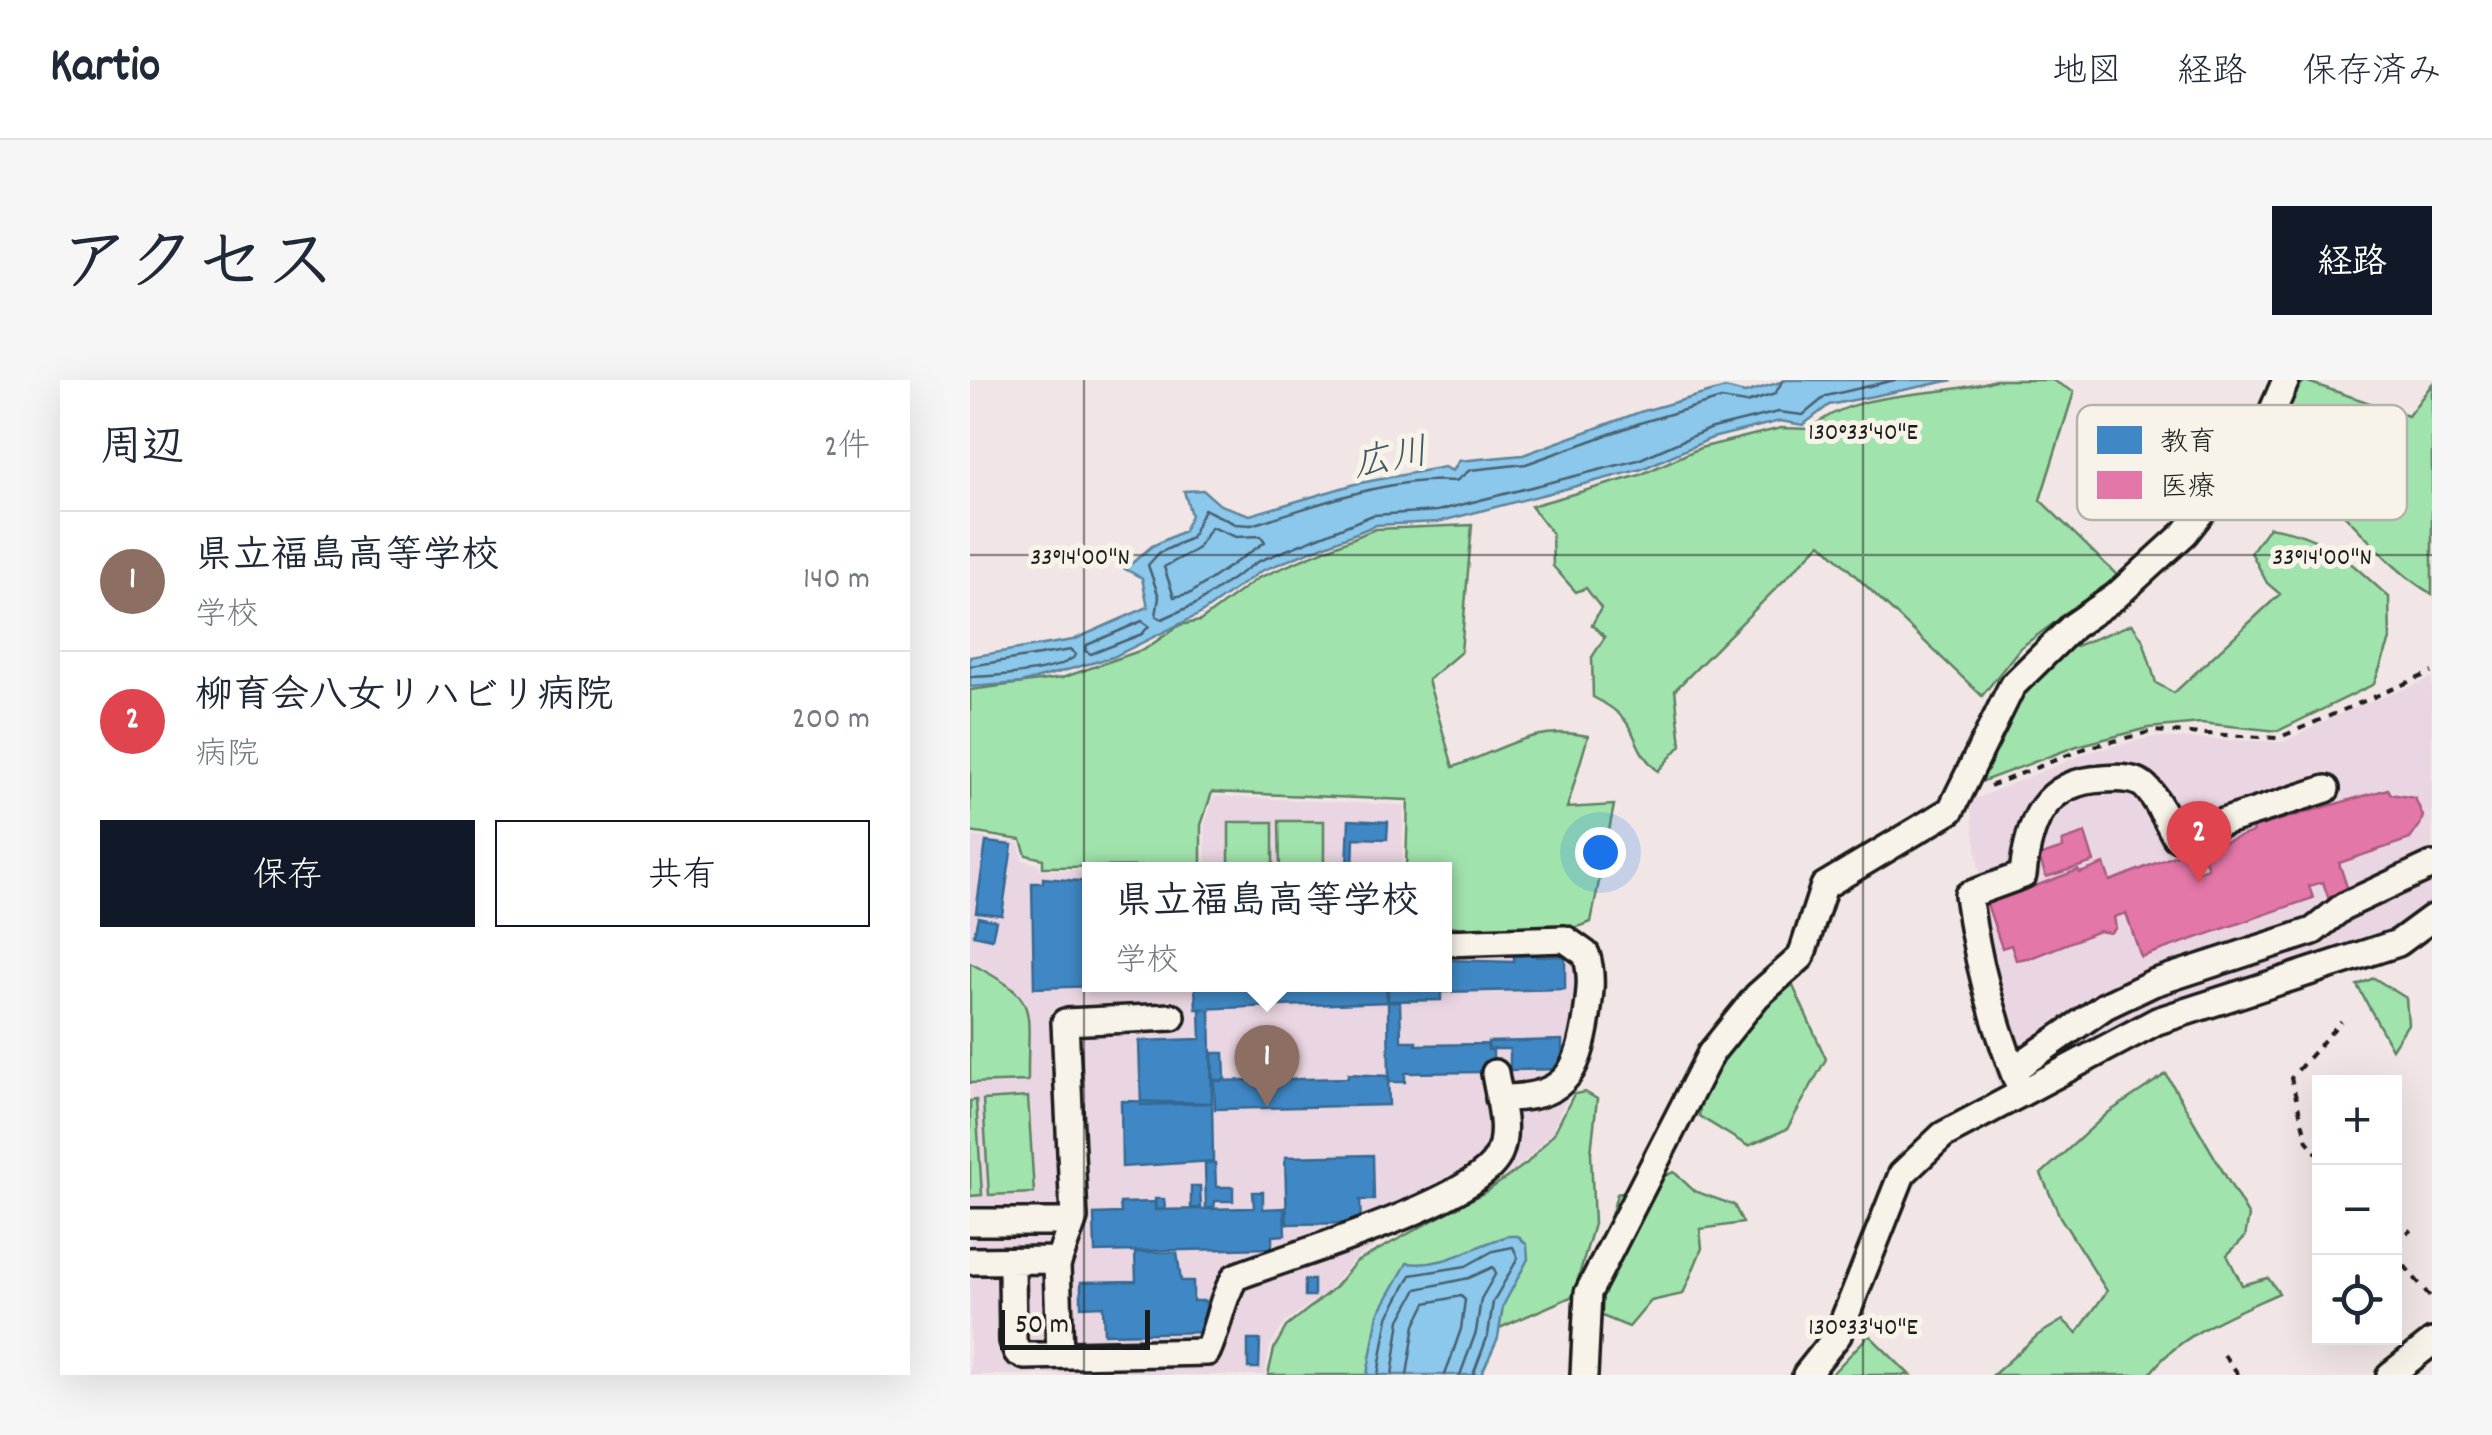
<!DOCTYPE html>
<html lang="ja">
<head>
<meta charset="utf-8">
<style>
  body { margin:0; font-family:Dekko,"Klee One",sans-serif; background:#f6f6f7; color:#1f2937 }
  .controls { position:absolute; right:30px; bottom:30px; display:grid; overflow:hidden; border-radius:0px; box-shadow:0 10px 40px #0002 }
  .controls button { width:90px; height:90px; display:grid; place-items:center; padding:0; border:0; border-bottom:2px solid #e0e1e3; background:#fff; color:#1f2937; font:50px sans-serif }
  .scale { position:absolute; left:30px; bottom:25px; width:150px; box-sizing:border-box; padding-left:10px; border:5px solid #1c1c1c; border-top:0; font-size:28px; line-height:35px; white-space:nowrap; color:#1c1c1c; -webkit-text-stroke:8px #f7f3e8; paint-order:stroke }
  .you { position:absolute; left:630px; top:472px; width:35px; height:35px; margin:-25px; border:8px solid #fff; border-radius:50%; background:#1a73e8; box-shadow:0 0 0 15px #1a73e833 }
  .badge { display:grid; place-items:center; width:65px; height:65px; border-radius:50%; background:#111827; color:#fff; font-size:32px; font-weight:700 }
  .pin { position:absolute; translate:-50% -82px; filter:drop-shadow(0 2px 5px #0008) }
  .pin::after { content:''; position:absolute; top:52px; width:35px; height:30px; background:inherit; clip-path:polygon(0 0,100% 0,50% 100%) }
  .popup { position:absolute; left:112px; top:482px; width:370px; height:130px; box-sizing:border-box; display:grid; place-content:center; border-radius:0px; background:#fff; filter:drop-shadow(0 2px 8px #0005); font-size:32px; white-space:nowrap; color:#747a83 }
  .popup b { font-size:38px; color:#1f2937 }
  .popup::after { content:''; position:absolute; left:50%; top:100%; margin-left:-20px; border:20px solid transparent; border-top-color:#fff }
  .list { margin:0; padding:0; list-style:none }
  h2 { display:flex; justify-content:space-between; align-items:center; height:130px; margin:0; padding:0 40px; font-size:42px }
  h2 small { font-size:32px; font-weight:400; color:#747a83 }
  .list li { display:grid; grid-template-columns:65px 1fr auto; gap:30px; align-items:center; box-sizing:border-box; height:140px; padding:0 40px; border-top:2px solid #e0e1e3 }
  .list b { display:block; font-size:38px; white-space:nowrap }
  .list p { margin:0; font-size:32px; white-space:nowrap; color:#747a83 }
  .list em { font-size:32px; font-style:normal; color:#747a83 }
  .actions { display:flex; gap:20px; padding:30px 40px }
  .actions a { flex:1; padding:22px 0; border:2px solid #111827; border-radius:0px; text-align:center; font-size:35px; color:#111827 }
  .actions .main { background:#111827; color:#fff }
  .icon { flex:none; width:55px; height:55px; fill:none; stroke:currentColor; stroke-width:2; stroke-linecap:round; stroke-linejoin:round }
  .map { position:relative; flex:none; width:1462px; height:995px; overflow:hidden; border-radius:0px }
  header { display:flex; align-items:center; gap:60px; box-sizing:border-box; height:140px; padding:0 50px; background:#fff; border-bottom:2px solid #e0e1e3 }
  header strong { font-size:48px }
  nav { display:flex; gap:55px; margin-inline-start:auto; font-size:35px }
  .intro { display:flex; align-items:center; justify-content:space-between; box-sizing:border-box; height:240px; padding:0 60px }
  h1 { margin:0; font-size:70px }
  .button { padding:25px 45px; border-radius:0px; background:#111827; color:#fff; font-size:35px; font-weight:700 }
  main { display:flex; gap:60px; padding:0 60px }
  aside { flex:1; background:#fff; border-radius:0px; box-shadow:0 10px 40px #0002 }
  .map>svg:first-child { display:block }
  .built { fill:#ead6e2 }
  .green { fill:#a1e3ad; stroke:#5e8064; stroke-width:2.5 }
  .water { fill:#8bc8ec; stroke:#5f8399; stroke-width:2.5 }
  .schools { fill:#3f88c5; stroke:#346892; stroke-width:2.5 }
  .health { fill:#e377a8; stroke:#a75c7e; stroke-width:2.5 }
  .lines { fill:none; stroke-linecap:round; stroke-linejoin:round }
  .shore { stroke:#48616f; stroke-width:2.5 }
  .minor-casing { stroke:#1c1c1c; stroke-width:32 }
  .path { stroke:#1c1c1c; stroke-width:4; stroke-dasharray:8 8; stroke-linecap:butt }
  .minor { stroke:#f7f3e8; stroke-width:25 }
  .ticks { fill:none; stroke:#1c1c1c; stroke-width:2.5; stroke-opacity:0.45 }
  .labels { text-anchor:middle; stroke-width:10; stroke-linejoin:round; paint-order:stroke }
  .water-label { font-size:38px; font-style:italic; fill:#435865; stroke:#f7f3e8 }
  .key { fill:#f7f3e8; stroke:#b5b2ab; stroke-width:2.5 }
  .key-label { font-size:28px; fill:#1c1c1c }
  .ticks-label { font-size:25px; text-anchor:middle; fill:#1c1c1c; stroke:#f7f3e8; stroke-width:10; stroke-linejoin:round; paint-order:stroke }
</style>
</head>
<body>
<header>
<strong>Kartio</strong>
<nav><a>地図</a><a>経路</a><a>保存済み</a></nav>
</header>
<div class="intro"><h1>アクセス</h1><a class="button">経路</a></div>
<main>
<aside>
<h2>周辺<small>2件</small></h2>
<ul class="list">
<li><span class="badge" style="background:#8d6e63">1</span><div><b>県立福島高等学校</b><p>学校</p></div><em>140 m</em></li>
<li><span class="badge" style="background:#e0444e">2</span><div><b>柳育会八女リハビリ病院</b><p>病院</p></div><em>200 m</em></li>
</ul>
<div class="actions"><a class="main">保存</a><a>共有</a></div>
</aside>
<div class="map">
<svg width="1462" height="995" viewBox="0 0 1462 995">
  <rect width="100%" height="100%" fill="#f1e6e5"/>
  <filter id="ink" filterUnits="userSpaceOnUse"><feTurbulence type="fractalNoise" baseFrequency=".01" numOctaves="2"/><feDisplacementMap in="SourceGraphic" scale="20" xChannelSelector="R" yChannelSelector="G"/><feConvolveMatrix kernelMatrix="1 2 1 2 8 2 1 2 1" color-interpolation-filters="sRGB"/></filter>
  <g filter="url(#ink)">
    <path class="built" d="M1462 298V528L1437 547 1030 713 996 582 983 507 1010 497 1000 421 1119 372 1182 357 1313 362 1369 334Z
      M244 416 434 425 432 489 225 490 236 489 235 444Z
      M0 456 49 463 53 480 68 484 70 490H119L120 604H474L475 548 492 554 609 558 617 677 581 753 554 782 516 809 436 846 384 880 356 913 315 942 300 967 295 995H0Z"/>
    <path class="green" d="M1025 0H1082L1104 12 1070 120 1148 196 1050 268 1012 316 851 163 705 310 711 365 688 391C654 361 676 344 623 317L622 277 635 257 622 245 631 228 616 208 606 212 583 186 582 153 561 126 670 95 730 68 811 48 840 49C888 7 966 19 1025 0Z
      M1335 1 1438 36 1462 4V214C1418 189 1389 145 1351 113 1334 98 1316 93 1303 73L1318 17Z
      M502 145 491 272 458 300 483 387C534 370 562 344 618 356L597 428 644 425 621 542C589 557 509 555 475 544L474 490 436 489 438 420 242 412 231 445V486L73 487V479L56 475 51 460 0 452V310L92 298 175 269 210 245 230 241 288 198 405 149Z
      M1299 147C1357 156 1376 179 1419 217L1420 260 1404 304 1308 351 1231 343 1178 348 1107 366 1000 406 1051 310 1103 267 1162 244 1173 260 1186 303 1204 313 1310 214 1297 203 1281 172Z
      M309 441H354V489H310Z
      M259 442H303V489H259Z
      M0 583C72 621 57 624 58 701L0 703Z
      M819 597 856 679 817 749 778 766 729 736C732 680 784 637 819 597Z
      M1404 598 1436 618 1438 644 1422 669 1387 605Z
      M1196 694 1279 836 1275 857 1257 875 1272 905 1298 898 1309 913C1263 934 1209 954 1179 995H1023L1068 955 1093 940 1107 953 1137 911 1090 837 1071 794 1139 732Z
      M615 712 627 719 621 773 624 844 603 916 422 995H298L304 969 316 947 364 908 386 882 519 810 557 783 584 753 604 714Z
      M58 717 64 813 19 815 13 720Z
      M6 720 12 815 0 816V721Z
      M704 792 724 811 764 825 773 843 730 849 732 868 713 914 681 921 659 947 632 936C621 896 637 853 647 814Z
      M899 955 940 995H861Z"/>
    <path class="water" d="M817 0H983L859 25 833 45 810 41 742 58 672 89 468 142 406 145 291 191 230 234 143 277 51 303 0 307V277L103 260 178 227 172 198 155 189 182 166 214 151 221 135 214 111 233 110 250 125 280 135 385 104 474 87 483 91 489 81 553 75 670 32 755 8 775 13Z
      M539 856H548L557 865 558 879 533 926 528 958 511 995H397L408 934 437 883C476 888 503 865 539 856Z"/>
    <path class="schools" d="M379 440 418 442 417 459 384 458 383 490H377Z
      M16 462 42 465 32 535 6 532Z
      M73 498 120 502V604H197L64 608 62 503H73Z
      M8 537 26 541 22 559 4 555Z
      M566 571V577L595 576V609L471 612V620L418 621V604H474V580L544 582V572Z
      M225 604H416L417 622 226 629Z
      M418 622H430L431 661H446V665L517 664 518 670H523V683H514V692L435 693V702H419Z
      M230 630H240L242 723 171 725 169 661 231 659Z
      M592 660V689L540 690V669H519L518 662Z
      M242 673H254L255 700H243Z
      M378 694 418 696 419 725 245 729 244 701 378 698Z
      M151 721 242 723 243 781 152 787Z
      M403 775 404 820H390L391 843 317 844 315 777Z
      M235 783H245L246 807H263V821H245L244 828H236Z
      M221 806H230L231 828H221Z
      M283 812H293V829L314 828 315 855 302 856V868L125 872 124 834 151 833 150 823 185 822V830L284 828Z
      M185 819H194L195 829 186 830Z
      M165 872H207L211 901H223V921H236V952L134 954 133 926 111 927V902L166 901Z
      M335 900H344V916H335Z
      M278 960H290L289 988H278Z"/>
    <path class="health" d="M1418 409 1421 414 1445 418 1453 436 1450 445 1440 459 1369 483 1380 516 1360 523 1353 502 1339 506 1343 518 1171 577 1156 533 1144 537 1146 548 1140 553 1129 551 1063 577 1046 580 1041 565 1032 568 1017 524 1108 490 1110 493 1134 484 1140 501 1217 471 1224 493 1238 488 1231 470 1283 452 1282 448Z
      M1115 453 1124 482 1076 497 1069 476 1093 468 1092 461Z"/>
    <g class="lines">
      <path class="shore" d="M813 0 805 14 776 23 751 19 673 42 556 84 500 90 486 101C419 96 346 126 281 145L265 144 234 129 221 158 189 173 178 185 189 217 186 236 192 239 226 224 287 182 403 135 467 131 668 80 739 49 808 32 833 35 856 16 925 0
        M241 147 266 157 291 156 295 162 221 213 204 217 194 187 227 169Z
        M172 241 179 246 172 254 121 274 115 271 117 265Z
        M0 286 101 270 106 275C91 293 25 296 0 297
        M408 995 418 937 441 895 496 886 523 871 543 867 548 878 523 922 518 955 503 995
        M422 995 430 940 447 909 499 898 523 887 526 893 511 919 506 952 490 995
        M437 995 445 945 456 923 491 916 495 920 491 949 475 995"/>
      <defs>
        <path id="minor" d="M474 563 595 559 616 574C623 595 620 614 617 636 608 695 594 719 529 718
          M1043 690 1135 626 1183 603 1343 551 1374 526 1462 485
          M1052 713C1025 648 1007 585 998 515L1053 495C1058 443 1074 401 1133 399 1145 398 1161 397 1172 404 1186 414 1197 442 1206 457L1356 409
          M0 842H102
          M0 881 89 880
          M47 881 42 890 43 961 47 972 55 976 237 972C249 946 250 922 265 897 318 876 505 823 528 776 540 751 529 719 525 693
          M90 975 87 885 104 838 95 642 202 637
          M614 995 618 913 741 673 787 616 831 577 854 506 981 430 1042 306 1103 246 1145 217 1215 153 1293 53 1316 0
          M836 995 868 955 932 794 973 755 1187 641 1428 563 1462 538
          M1420 995 1462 962"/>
      </defs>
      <use href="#minor" class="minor-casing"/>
      <path class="path" d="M1020 406 1113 369 1183 351 1308 358 1462 292
        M1350 777 1337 761 1321 698 1371 641
        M1424 862 1441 850
        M1424 873 1462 919
        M1254 975 1269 995"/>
      <use href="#minor" class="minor"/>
    </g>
  </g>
  <path class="ticks" d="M114 0V995M893 0V995M0 175H1462"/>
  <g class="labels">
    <g class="water-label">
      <text transform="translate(420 76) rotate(-11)" y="13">広川</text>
    </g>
  </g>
  <rect x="1107" y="25" width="330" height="115" rx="15" class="key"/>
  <rect x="1127" y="46" width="45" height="28" fill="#3f88c5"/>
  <rect x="1127" y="91" width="45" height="28" fill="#e377a8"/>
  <g class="key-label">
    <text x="1190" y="70">教育</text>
    <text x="1190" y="115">医療</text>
  </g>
  <g class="ticks-label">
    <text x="893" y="59">130°33'40"E</text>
    <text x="110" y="184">33°14'00"N</text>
    <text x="1352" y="184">33°14'00"N</text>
    <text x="893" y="954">130°33'40"E</text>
  </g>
</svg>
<div class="controls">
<button>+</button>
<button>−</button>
<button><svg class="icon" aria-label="locate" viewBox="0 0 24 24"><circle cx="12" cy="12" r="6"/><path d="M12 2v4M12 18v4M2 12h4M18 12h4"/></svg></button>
</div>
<div class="scale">50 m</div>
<div class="you"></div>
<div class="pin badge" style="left:297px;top:727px;background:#8d6e63">1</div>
<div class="popup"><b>県立福島高等学校</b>学校</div>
<div class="pin badge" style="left:1229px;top:503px;background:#e0444e">2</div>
</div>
</main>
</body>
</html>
